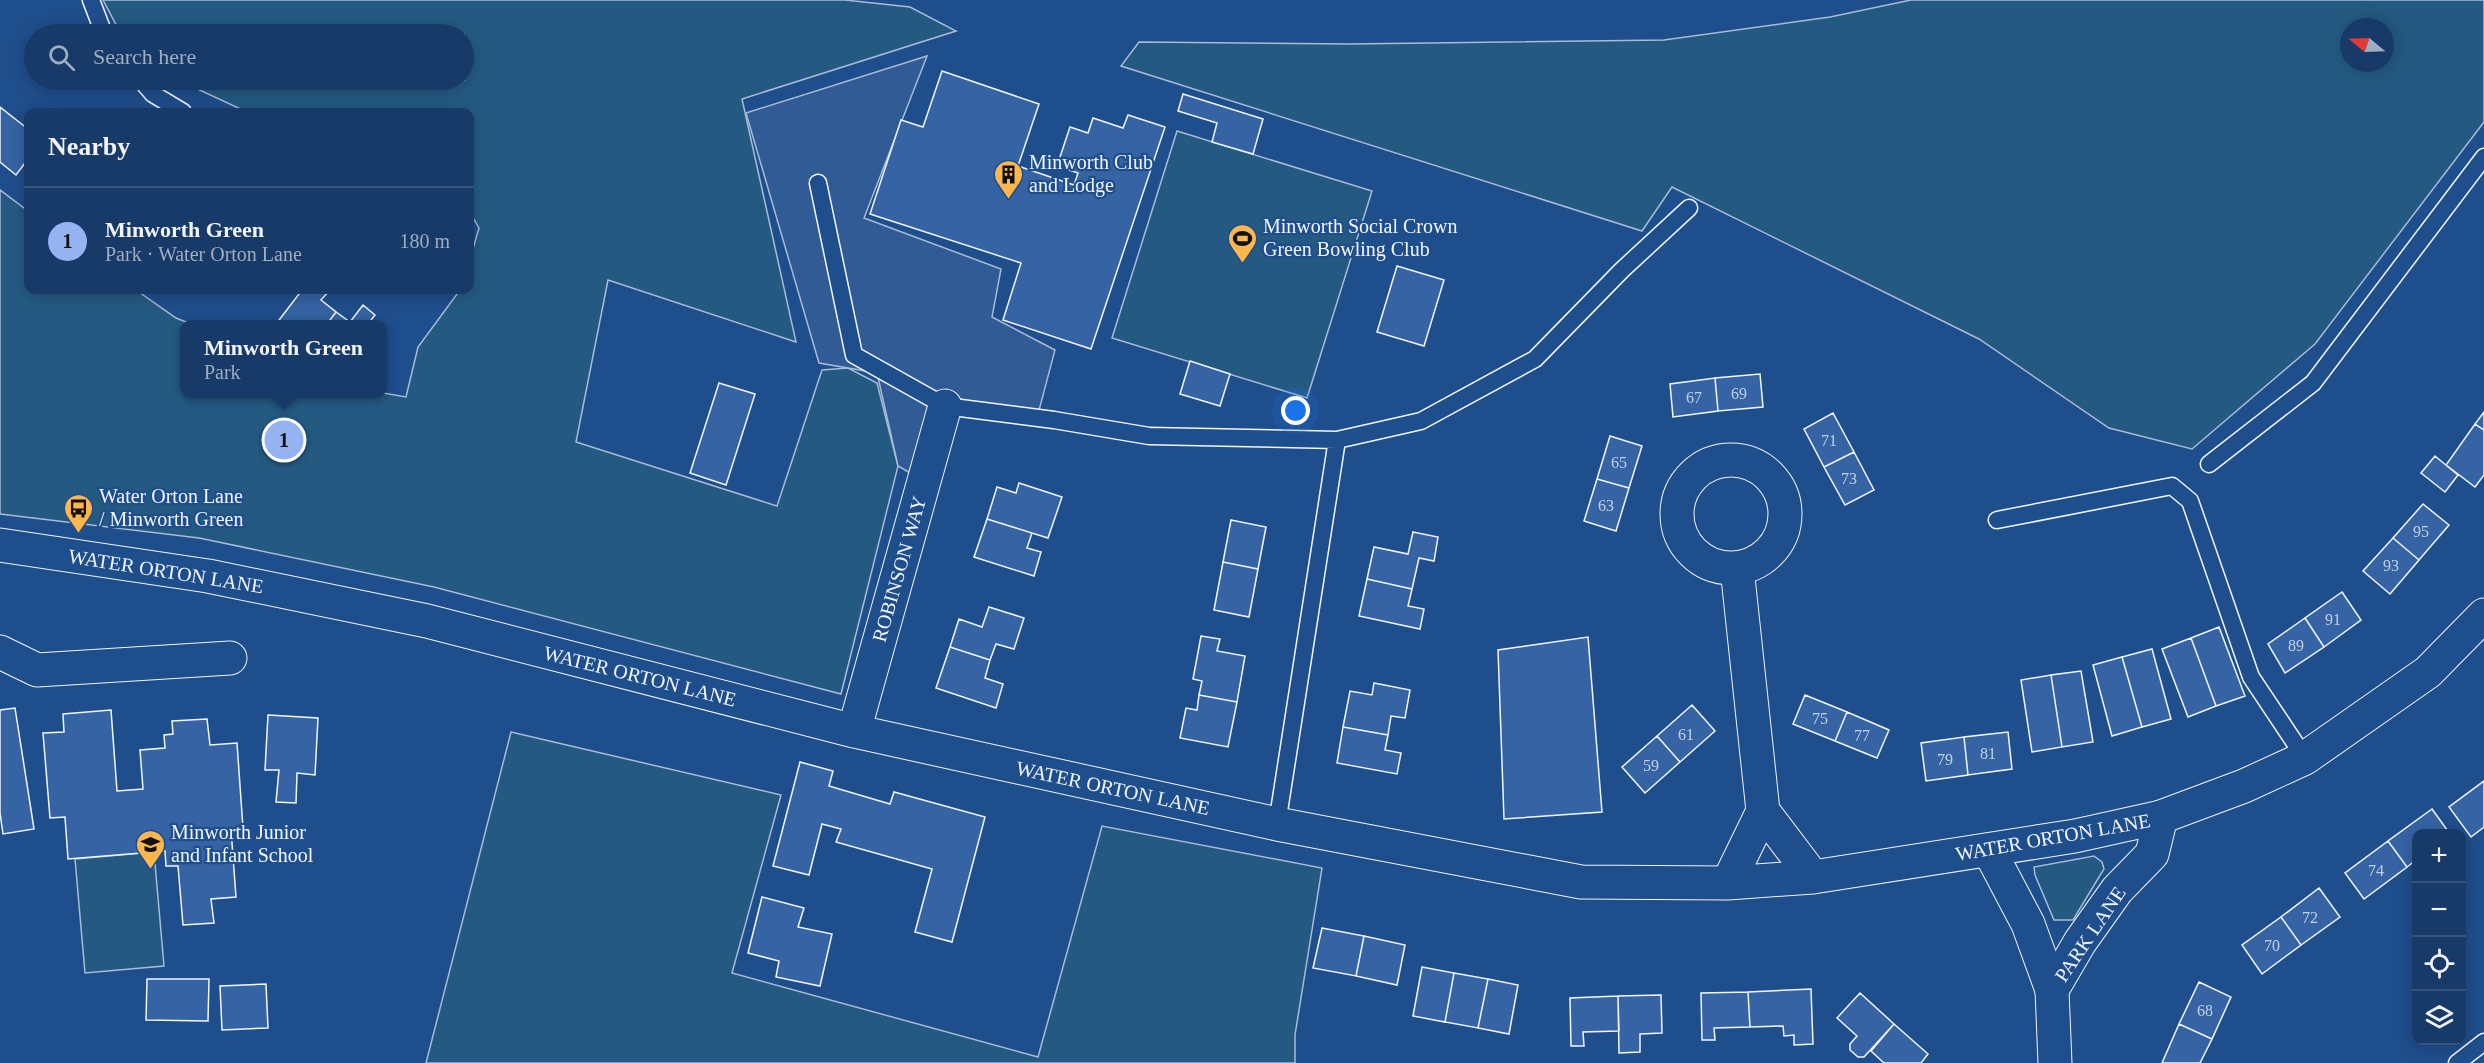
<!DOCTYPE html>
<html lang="en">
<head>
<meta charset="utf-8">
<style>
  body { margin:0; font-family:"Times New Roman",serif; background:#244571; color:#f1f3f6 }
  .controls { position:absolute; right:18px; bottom:18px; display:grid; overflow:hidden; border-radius:12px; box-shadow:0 3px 15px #0003 }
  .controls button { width:54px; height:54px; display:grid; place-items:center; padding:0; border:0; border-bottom:2px solid #36547d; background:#173a69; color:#f1f3f6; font:30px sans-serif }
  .compass { position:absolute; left:2340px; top:18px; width:54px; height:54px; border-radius:50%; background:#173a69; box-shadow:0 3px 15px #0003; rotate:289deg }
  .you { position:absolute; left:1296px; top:411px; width:21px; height:21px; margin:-15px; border:4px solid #fff; border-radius:50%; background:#1a73e8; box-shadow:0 0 0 9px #1a73e833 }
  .badge { display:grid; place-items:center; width:39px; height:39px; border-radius:50%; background:#95b2f1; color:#111; font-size:20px; font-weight:700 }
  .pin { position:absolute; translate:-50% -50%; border:3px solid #fff; box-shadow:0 2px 6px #0006 }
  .popup { position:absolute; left:180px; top:320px; width:207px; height:78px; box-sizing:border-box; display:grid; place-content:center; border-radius:12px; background:#173a69; filter:drop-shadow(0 2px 4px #0005); font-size:20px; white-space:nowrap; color:#9eadc0 }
  .popup b { font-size:22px; color:#f1f3f6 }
  .popup::after { content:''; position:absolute; left:50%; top:100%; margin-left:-12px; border:12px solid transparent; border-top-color:#173a69 }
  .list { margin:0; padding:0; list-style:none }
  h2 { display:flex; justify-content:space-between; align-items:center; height:78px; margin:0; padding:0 24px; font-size:26px }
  h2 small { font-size:20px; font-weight:400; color:#9eadc0 }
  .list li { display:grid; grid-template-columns:39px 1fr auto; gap:18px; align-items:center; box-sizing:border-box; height:108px; padding:0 24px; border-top:2px solid #36547d }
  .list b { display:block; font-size:22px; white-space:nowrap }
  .list p { margin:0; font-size:20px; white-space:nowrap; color:#9eadc0 }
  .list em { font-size:20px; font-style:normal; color:#9eadc0 }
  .icon { flex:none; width:33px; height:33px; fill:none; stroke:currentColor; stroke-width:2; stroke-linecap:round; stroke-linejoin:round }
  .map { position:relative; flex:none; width:2484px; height:1063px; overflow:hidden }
  .search { position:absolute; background:#173a69; box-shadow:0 3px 15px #0003; left:24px; top:24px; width:450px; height:66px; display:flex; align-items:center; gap:15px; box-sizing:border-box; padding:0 21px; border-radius:33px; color:#9eadc0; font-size:22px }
  .panel { position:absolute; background:#173a69; box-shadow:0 3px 15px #0003; left:24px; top:108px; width:450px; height:186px; border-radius:12px }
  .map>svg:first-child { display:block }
  .green { fill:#245a82; stroke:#a8bbd7; stroke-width:1.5; fill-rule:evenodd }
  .parking { fill:#305b95; stroke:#a8bbd7; stroke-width:1.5 }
  .building { fill:#3563a3; stroke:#f2f6ff; stroke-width:1.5 }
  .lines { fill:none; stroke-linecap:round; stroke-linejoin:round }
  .lane-casing { stroke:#f2f6ff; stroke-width:19 }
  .street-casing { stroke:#f2f6ff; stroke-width:35 }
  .secondary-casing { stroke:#f2f6ff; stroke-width:35 }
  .lane { stroke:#1f4e8c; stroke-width:16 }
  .street { stroke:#1f4e8c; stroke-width:33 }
  .secondary { stroke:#1f4e8c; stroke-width:33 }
  .labels { text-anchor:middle; stroke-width:4.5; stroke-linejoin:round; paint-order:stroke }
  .number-label { font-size:16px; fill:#c3d1e8 }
  .poi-label { font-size:20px; fill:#f2f6ff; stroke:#1f4e8c; text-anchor:start }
  .street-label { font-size:20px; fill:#f2f6ff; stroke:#1f4e8c }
</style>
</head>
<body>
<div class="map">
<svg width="2484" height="1063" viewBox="0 0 2484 1063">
  <rect width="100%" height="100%" fill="#1f4e8c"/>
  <path class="green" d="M103 0H845L910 7 956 31 742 99 796 342 608 280 576 442 777 506 822 370 848 368 877 383 898 466 841 694 434 587 199 538 0 514V190L28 211V290H136L176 318 191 324H185V394L383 393 406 397 418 347 460 290H470V259L479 228 470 212V112H247L178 80H464V34H121Z
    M1911 0H2484V122L2315 344 2192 449 2109 428 1979 339 1672 187 1642 231 1121 66 1139 42 1349 44 1664 40 1830 17ZM2349 27H2385V63H2349Z
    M1177 131 1372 191 1307 398 1112 338Z
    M511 732 781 795 732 973 1038 1057 1102 826 1322 868 1295 1035V1063H426Z
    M154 852 164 966 85 973 75 859Z
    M2094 856 2102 862 2104 869 2073 920H2054L2035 875 2034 867Z"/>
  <path class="parking" d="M927 56 864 218 1001 269 992 317 1055 350 1037 418 945 406 924 481 898 466 877 373 819 363 746 113Z"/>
  <path class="building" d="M942 71 1039 104 1018 166 1074 185 1078 173 1057 166 1070 127 1088 133 1093 118 1123 128 1128 115 1165 127 1091 349 1003 320 1021 263 870 214 901 120 923 127Z
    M1183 94 1263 119 1253 154 1212 142 1217 123 1178 111Z
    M0 107 28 129V159L16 175 0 162Z
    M1397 266 1444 280 1424 346 1377 332Z
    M302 290H330L321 300 336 312 327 324H276Z
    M363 305 375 315 368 324H327L336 312 350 322Z
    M1190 361 1230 374 1220 406 1180 394Z
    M1760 374 1763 407 1718 411 1715 378Z
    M1715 378 1718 411 1673 417 1670 384Z
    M719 383 755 394 726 485 690 473Z
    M2484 412V430L2475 424Z
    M1833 413 1854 452 1824 467 1804 429Z
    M2475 424 2484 430V475L2475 487 2446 465Z
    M1610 436 1642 446 1629 488 1597 479Z
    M1854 452 1874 490 1845 505 1824 467Z
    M2435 456 2458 475 2445 492 2421 473Z
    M1597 479 1629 488 1616 531 1584 521Z
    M1019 483 1062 497 1048 538 987 519 997 487 1016 493Z
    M2423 504 2449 525 2419 560 2393 538Z
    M987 519 1032 533 1027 548 1041 552 1034 576 974 557Z
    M1231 520 1266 527 1258 569 1223 562Z
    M1413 532 1438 537 1434 561 1419 558 1412 589 1367 579 1374 547 1408 554Z
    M2393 538 2419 560 2390 594 2363 571Z
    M1223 562 1258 569 1249 617 1214 610Z
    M1367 579 1412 589 1408 606 1424 609 1420 629 1359 616Z
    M2342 592 2361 620 2324 647 2305 618Z
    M989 607 1024 618 1014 649 996 644 990 660 950 647 959 619 982 627Z
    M2305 618 2324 647 2285 673 2268 644Z
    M2219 627 2245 696 2216 706 2191 638Z
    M1201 636 1220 639 1217 651 1245 656 1237 702 1199 695 1202 681 1193 679Z
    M1588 637 1602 812 1504 819 1498 650Z
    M2191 638 2216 706 2188 717 2162 649Z
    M950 647 990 660 985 678 1003 684 996 708 936 688Z
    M2152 649 2171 719 2142 727 2122 657Z
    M2122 657 2142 727 2112 736 2093 665Z
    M2081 671 2093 742 2062 747 2051 675Z
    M2051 675 2062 747 2032 752 2021 680Z
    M1374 683 1410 690 1405 718 1391 716 1388 735 1343 727 1350 691 1372 695Z
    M1199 695 1237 702 1228 747 1180 738 1186 708 1197 710Z
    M1805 695 1847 712 1835 741 1793 724Z
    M1692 705 1715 731 1680 762 1657 736Z
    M15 708 34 829 3 834 0 813V710Z
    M111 710 117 791 143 789 140 750 165 748 164 735 173 734 172 721 207 719 210 745 237 743 243 828 231 829 236 897 211 899 214 923 183 925 178 866H166L165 851 68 859 65 817 50 818 43 733 64 732 63 714Z
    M1847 712 1889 730 1877 758 1835 741Z
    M268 715 318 718 315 775 297 773 296 803 276 802 279 770H265Z
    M1343 727 1388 735 1385 750 1401 753 1397 774 1337 763Z
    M2008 732 2012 769 1968 775 1964 737Z
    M1657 736 1680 762 1645 793 1622 767Z
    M1964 737 1968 775 1926 781 1921 743Z
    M800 762 833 771 829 786 890 804 894 792 985 817 952 942 915 932 932 869 836 842 841 829 822 824 809 875 773 866Z
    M2484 781V827L2471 837 2449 807Z
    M2432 809 2450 834H2416V860L2407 867 2388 841Z
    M2388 841 2407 867 2364 899 2345 873Z
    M2319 888 2340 917 2301 945 2281 917Z
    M762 897 804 908 798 927 832 934 820 986 776 977 779 961 748 953Z
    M2281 917 2301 945 2262 974 2242 945Z
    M1322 928 1364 936 1356 976 1313 968Z
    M1364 936 1405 945 1397 985 1356 976Z
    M1422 967 1454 973 1445 1022 1413 1016Z
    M1454 973 1488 979 1478 1028 1445 1022Z
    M147 979H209L208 1021 146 1020Z
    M1488 979 1518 985 1509 1034 1478 1028Z
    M2199 982 2231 997 2212 1039 2179 1024Z
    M266 984 268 1028 222 1030 220 986Z
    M1811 989 1813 1044 1794 1045V1035L1784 1036 1783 1026 1750 1027 1748 992Z
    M1748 992 1750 1027 1714 1028 1715 1040H1702L1701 993Z
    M1860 993 1894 1024 1864 1057H1858L1850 1050V1044L1857 1036 1837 1018Z
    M1661 995 1662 1033 1640 1034V1052L1619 1053 1618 996Z
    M1618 996 1619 1031 1583 1032 1584 1046H1571L1570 998Z
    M1894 1024 1928 1054 1921 1063H1884L1871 1051Z
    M2179 1024 2212 1039 2200 1063H2162Z"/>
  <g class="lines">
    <defs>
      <path id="lane" d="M91 0 104 34
        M141 80 153 94 183 112
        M818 183 854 355 945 406 1054 420 1149 436 1337 440 1421 421 1535 359 1622 270 1689 208
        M2209 464 2313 383 2484 157
        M1997 520 2172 486 2190 501 2251 677 2305 758
        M1277 824 1337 440
        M2457 1063 2484 1042"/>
      <path id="street" d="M1677 514a54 54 0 1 1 108 0a54 54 0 1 1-108 0Z
        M0 545 208 576 427 621 854 731 1277 824 1581 882 1728 883 1813 877 2075 836 2161 817
        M0 652 37 670 230 658
        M854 731 945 406
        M1763 811 1813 877
        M1989 850 2028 924 2052 990
        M1728 883 1763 811 1737 568"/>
      <path id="secondary" d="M2055 1063 2052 990 2080 942 2117 890 2152 854 2161 817 2244 786 2305 758 2428 672 2484 615"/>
    </defs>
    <use href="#lane" class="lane-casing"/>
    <use href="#street" class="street-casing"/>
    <use href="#secondary" class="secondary-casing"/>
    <use href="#lane" class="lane"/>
    <use href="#street" class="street"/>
    <use href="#secondary" class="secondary"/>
  </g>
  <defs>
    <symbol id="building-pin" viewBox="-11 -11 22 30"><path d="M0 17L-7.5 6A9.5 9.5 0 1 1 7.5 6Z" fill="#ffb74d" stroke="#1f4e8c"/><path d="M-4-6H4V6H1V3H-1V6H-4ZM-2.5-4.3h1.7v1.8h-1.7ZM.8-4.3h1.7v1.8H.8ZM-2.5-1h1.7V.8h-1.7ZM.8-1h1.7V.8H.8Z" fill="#111"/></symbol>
    <symbol id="stadium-pin" viewBox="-11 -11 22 30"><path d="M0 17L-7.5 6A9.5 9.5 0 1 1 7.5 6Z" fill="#ffb74d" stroke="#1f4e8c"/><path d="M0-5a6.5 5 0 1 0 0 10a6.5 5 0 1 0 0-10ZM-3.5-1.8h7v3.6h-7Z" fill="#111"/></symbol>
    <symbol id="bus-pin" viewBox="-11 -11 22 30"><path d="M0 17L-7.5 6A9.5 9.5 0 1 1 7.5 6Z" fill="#ffb74d" stroke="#1f4e8c"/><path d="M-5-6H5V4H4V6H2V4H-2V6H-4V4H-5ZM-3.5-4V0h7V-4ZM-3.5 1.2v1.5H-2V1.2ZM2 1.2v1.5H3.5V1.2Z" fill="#111"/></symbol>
    <symbol id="school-pin" viewBox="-11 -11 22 30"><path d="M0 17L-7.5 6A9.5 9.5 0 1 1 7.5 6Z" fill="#ffb74d" stroke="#1f4e8c"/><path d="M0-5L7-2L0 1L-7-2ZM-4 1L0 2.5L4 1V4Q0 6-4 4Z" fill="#111"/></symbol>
  </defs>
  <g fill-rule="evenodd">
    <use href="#building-pin" x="992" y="158" width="33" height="45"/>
    <use href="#stadium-pin" x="1226" y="222" width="33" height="45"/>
    <use href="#bus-pin" x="62" y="492" width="33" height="45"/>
    <use href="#school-pin" x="134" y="828" width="33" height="45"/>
  </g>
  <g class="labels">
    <g class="number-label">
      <text x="1739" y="399">69</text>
      <text x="1694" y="403">67</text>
      <text x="1829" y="446">71</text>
      <text x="1619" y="468">65</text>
      <text x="1849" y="484">73</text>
      <text x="1606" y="511">63</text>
      <text x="2421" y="537">95</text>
      <text x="2391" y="571">93</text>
      <text x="2333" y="625">91</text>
      <text x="2296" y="651">89</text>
      <text x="1820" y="724">75</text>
      <text x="1686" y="740">61</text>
      <text x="1862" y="741">77</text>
      <text x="1988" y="759">81</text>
      <text x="1945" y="765">79</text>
      <text x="1651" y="771">59</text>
      <text x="2376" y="876">74</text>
      <text x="2310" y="923">72</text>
      <text x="2272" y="951">70</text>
      <text x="2205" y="1016">68</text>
    </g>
    <g class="poi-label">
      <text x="1029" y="169">Minworth Club<tspan x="1029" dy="23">and Lodge</tspan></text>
      <text x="1263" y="233">Minworth Social Crown<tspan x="1263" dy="23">Green Bowling Club</tspan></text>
      <text x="99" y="503">Water Orton Lane<tspan x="99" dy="23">/ Minworth Green</tspan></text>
      <text x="171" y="839">Minworth Junior<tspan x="171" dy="23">and Infant School</tspan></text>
    </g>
    <g class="street-label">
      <text transform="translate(899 569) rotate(-74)" y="7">ROBINSON WAY</text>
      <text transform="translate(166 571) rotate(9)" y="7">WATER ORTON LANE</text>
      <text transform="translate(640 676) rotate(14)" y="7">WATER ORTON LANE</text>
      <text transform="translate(1113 788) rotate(12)" y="7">WATER ORTON LANE</text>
      <text transform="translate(2053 837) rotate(-10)" y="7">WATER ORTON LANE</text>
      <text transform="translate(2090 934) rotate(-56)" y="7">PARK LANE</text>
    </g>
  </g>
</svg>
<div class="controls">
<button>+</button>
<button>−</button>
<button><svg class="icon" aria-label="locate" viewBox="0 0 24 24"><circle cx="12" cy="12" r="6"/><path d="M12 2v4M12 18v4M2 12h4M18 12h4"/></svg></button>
<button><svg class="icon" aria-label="layers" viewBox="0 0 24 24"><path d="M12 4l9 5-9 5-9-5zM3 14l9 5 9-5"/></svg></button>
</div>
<svg class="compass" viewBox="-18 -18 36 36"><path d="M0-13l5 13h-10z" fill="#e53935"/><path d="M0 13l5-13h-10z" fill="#9eadc0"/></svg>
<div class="you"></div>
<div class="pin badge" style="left:284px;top:440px">1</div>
<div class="popup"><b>Minworth Green</b>Park</div>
<div class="search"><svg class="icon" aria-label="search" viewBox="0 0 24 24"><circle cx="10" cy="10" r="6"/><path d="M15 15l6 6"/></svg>Search here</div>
<section class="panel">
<h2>Nearby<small></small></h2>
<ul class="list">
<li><span class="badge">1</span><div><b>Minworth Green</b><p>Park · Water Orton Lane</p></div><em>180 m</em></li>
</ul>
</section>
</div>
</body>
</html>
